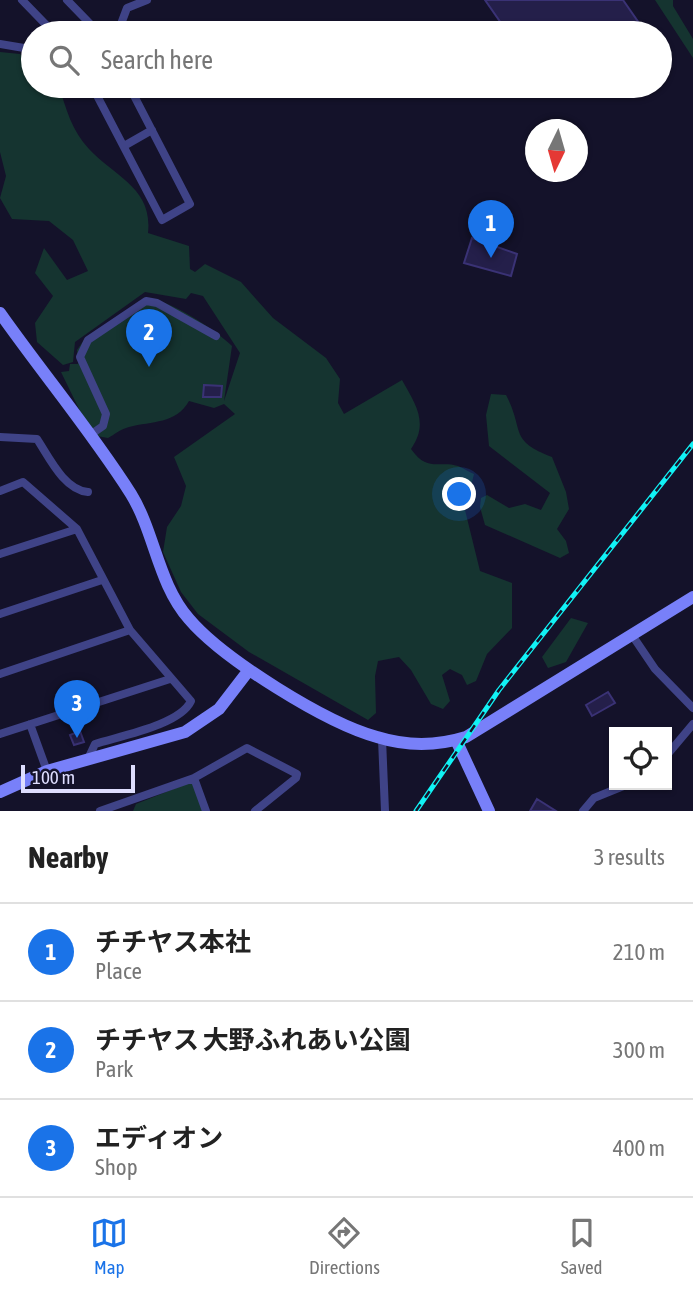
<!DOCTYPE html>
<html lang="en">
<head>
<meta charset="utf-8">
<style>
  body { margin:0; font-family:"Asap Condensed","Noto Sans JP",sans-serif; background:#f6f6f6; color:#222 }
  .controls { position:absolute; right:21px; bottom:21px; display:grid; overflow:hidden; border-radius:0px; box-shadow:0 2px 5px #0004 }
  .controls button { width:63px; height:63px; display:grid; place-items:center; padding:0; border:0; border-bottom:2px solid #e0e0e0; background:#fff; color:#222; font:35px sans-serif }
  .compass { position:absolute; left:525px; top:119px; width:63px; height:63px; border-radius:50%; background:#fff; box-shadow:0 2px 5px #0004; rotate:185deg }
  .scale { position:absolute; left:21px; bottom:18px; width:114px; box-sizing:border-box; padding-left:7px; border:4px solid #deddfe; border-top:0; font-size:19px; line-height:24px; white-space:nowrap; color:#deddfe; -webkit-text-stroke:5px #14122a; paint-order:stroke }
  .you { position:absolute; left:460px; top:495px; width:24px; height:24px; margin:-18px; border:5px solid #fff; border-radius:50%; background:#1a73e8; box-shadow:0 0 0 10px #1a73e833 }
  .badge { display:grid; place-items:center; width:46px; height:46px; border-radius:50%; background:#1a73e8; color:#fff; font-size:23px; font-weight:700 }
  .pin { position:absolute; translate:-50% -58px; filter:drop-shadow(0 2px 4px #0008) }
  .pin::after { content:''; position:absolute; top:37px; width:24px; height:21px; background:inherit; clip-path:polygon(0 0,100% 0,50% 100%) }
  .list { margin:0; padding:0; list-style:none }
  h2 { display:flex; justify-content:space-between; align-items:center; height:91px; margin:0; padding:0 28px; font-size:30px }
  h2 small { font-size:23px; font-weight:400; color:#767676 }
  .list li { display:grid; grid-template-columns:46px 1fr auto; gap:21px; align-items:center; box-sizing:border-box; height:98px; padding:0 28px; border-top:2px solid #e0e0e0 }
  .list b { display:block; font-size:26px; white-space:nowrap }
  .list p { margin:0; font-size:23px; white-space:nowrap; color:#767676 }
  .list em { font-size:23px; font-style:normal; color:#767676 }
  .icon { flex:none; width:38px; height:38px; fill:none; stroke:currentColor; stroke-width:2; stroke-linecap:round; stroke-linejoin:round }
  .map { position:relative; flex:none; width:693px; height:811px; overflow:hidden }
  .search { position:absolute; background:#fff; box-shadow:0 2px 5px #0004; left:21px; right:21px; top:21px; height:77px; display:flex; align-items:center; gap:18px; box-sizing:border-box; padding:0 24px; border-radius:38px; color:#767676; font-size:26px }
  .sheet { height:385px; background:#fff }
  nav { display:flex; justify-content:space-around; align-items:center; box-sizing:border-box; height:98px; border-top:2px solid #e0e0e0; background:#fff; font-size:19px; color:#767676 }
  nav a { display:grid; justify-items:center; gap:4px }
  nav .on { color:#1a73e8 }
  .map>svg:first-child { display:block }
  .green { fill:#153430 }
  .building { fill:#241f4a; stroke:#3a3275; stroke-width:2 }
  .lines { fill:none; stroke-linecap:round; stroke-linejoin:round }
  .street { stroke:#3f4387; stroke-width:8 }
  .secondary { stroke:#7880f9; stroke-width:12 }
  .rail-casing { stroke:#11f2f5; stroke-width:5 }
  .rail { stroke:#14122a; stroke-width:2.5; stroke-dasharray:8; stroke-linecap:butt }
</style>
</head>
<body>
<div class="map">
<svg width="693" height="811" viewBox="0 0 693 811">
  <rect width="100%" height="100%" fill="#14122a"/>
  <path class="green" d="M655 0H673V6L693 39V58Z
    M0 52 20 54 33 65V86H59C66 109 72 131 89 149 115 177 153 188 148 233L189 246 190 269 195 272 205 264 241 282 273 318 326 358 340 379 338 403 344 414 402 380C416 405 429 423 411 449 428 473 439 460 458 466 463 468 469 472 474 474L465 510 480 571 512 583V628L487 654 476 681 467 685 462 675 450 669 442 675 450 701 443 709 431 704 411 670 399 657 378 661 375 676 376 713 368 720 249 652 198 614 181 592 163 552 167 527 181 506 186 486 174 457 235 414 224 404 214 408 189 401C176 424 152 421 129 427 121 429 115 434 108 438L97 436 80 411 61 372 69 371 70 364H78L77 350 86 337 145 298C166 297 217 331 232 346L224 401 240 353 203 296 191 293 186 299 145 292 75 342 73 362 63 365 37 342 35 323 53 296 35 273 44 248 67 280 88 271 73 240 49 221 12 219 0 198 6 176 0 152Z
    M491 394 506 395C525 431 508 440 552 457L566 492 569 509 557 529 566 541 569 553 560 558 485 525 480 507 481 498 487 495 509 508 525 504 541 510 550 493 489 446 486 415Z
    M571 618 588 623 566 662 548 668 542 657Z
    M191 782 195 784 203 811H133L136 804Z"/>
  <path class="building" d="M485 0H623L639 23 624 33H508Z
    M472 238 517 254 511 276 464 263Z
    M204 385 222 386 221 397H203Z
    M608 692 615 703 592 716 586 705Z
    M80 731 84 742 74 745 70 735Z
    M537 799 556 811H530Z"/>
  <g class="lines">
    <path class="street" d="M22 0 54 33
      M67 0 99 33
      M111 33 121 24 127 8 147 0
      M0 44 24 48 33 54
      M92 86 162 220 190 204 129 86
      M124 146 152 130
      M90 435 103 426 106 414 80 357 88 340 146 301 157 303 216 336
      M0 437 37 439C49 457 64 490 88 492
      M0 491 23 482 77 529 130 630 191 701C180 725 120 736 95 744L88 759
      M0 554 77 529
      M0 614 102 580
      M632 635 655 669 693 708
      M0 674 130 630
      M30 724 47 771
      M0 734 170 679
      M382 739 385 811
      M667 755 693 724
      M194 778 206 811
      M100 811 194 778 247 748 297 774 296 778 255 811
      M583 811 594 798 626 785"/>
    <path class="secondary" d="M0 313C43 374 91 431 131 494 155 533 158 584 189 619 223 659 326 723 377 737 406 746 437 746 466 737L693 597
      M456 740 489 811
      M0 792 47 771 185 732 219 709 249 670"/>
    <defs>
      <path id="rail" d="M416 811 499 690 693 444"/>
    </defs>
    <use href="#rail" class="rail-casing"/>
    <use href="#rail" class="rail"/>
  </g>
</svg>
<div class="controls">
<button><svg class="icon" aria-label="locate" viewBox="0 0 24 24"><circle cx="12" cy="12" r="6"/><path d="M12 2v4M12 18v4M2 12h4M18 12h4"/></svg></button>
</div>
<svg class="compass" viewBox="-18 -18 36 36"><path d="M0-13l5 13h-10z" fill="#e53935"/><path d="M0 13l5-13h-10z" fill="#767676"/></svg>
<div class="scale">100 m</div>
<div class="you"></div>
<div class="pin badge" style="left:491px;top:258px">1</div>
<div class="pin badge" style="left:149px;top:367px">2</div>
<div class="pin badge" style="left:77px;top:738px">3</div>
<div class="search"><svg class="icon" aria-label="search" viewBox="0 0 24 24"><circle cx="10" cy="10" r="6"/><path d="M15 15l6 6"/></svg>Search here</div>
</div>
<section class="sheet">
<h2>Nearby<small>3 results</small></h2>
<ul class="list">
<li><span class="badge">1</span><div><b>チチヤス本社</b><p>Place</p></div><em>210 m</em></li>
<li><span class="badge">2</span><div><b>チチヤス 大野ふれあい公園</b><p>Park</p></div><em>300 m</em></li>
<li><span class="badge">3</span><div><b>エディオン</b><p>Shop</p></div><em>400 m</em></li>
</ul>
</section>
<nav>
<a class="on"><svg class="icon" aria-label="map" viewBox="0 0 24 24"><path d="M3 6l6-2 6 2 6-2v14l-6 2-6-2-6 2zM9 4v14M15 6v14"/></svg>Map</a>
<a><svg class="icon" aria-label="directions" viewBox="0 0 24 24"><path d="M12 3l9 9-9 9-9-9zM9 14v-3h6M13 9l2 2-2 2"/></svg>Directions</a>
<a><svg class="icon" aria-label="saved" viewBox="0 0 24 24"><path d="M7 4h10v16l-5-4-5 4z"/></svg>Saved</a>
</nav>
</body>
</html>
